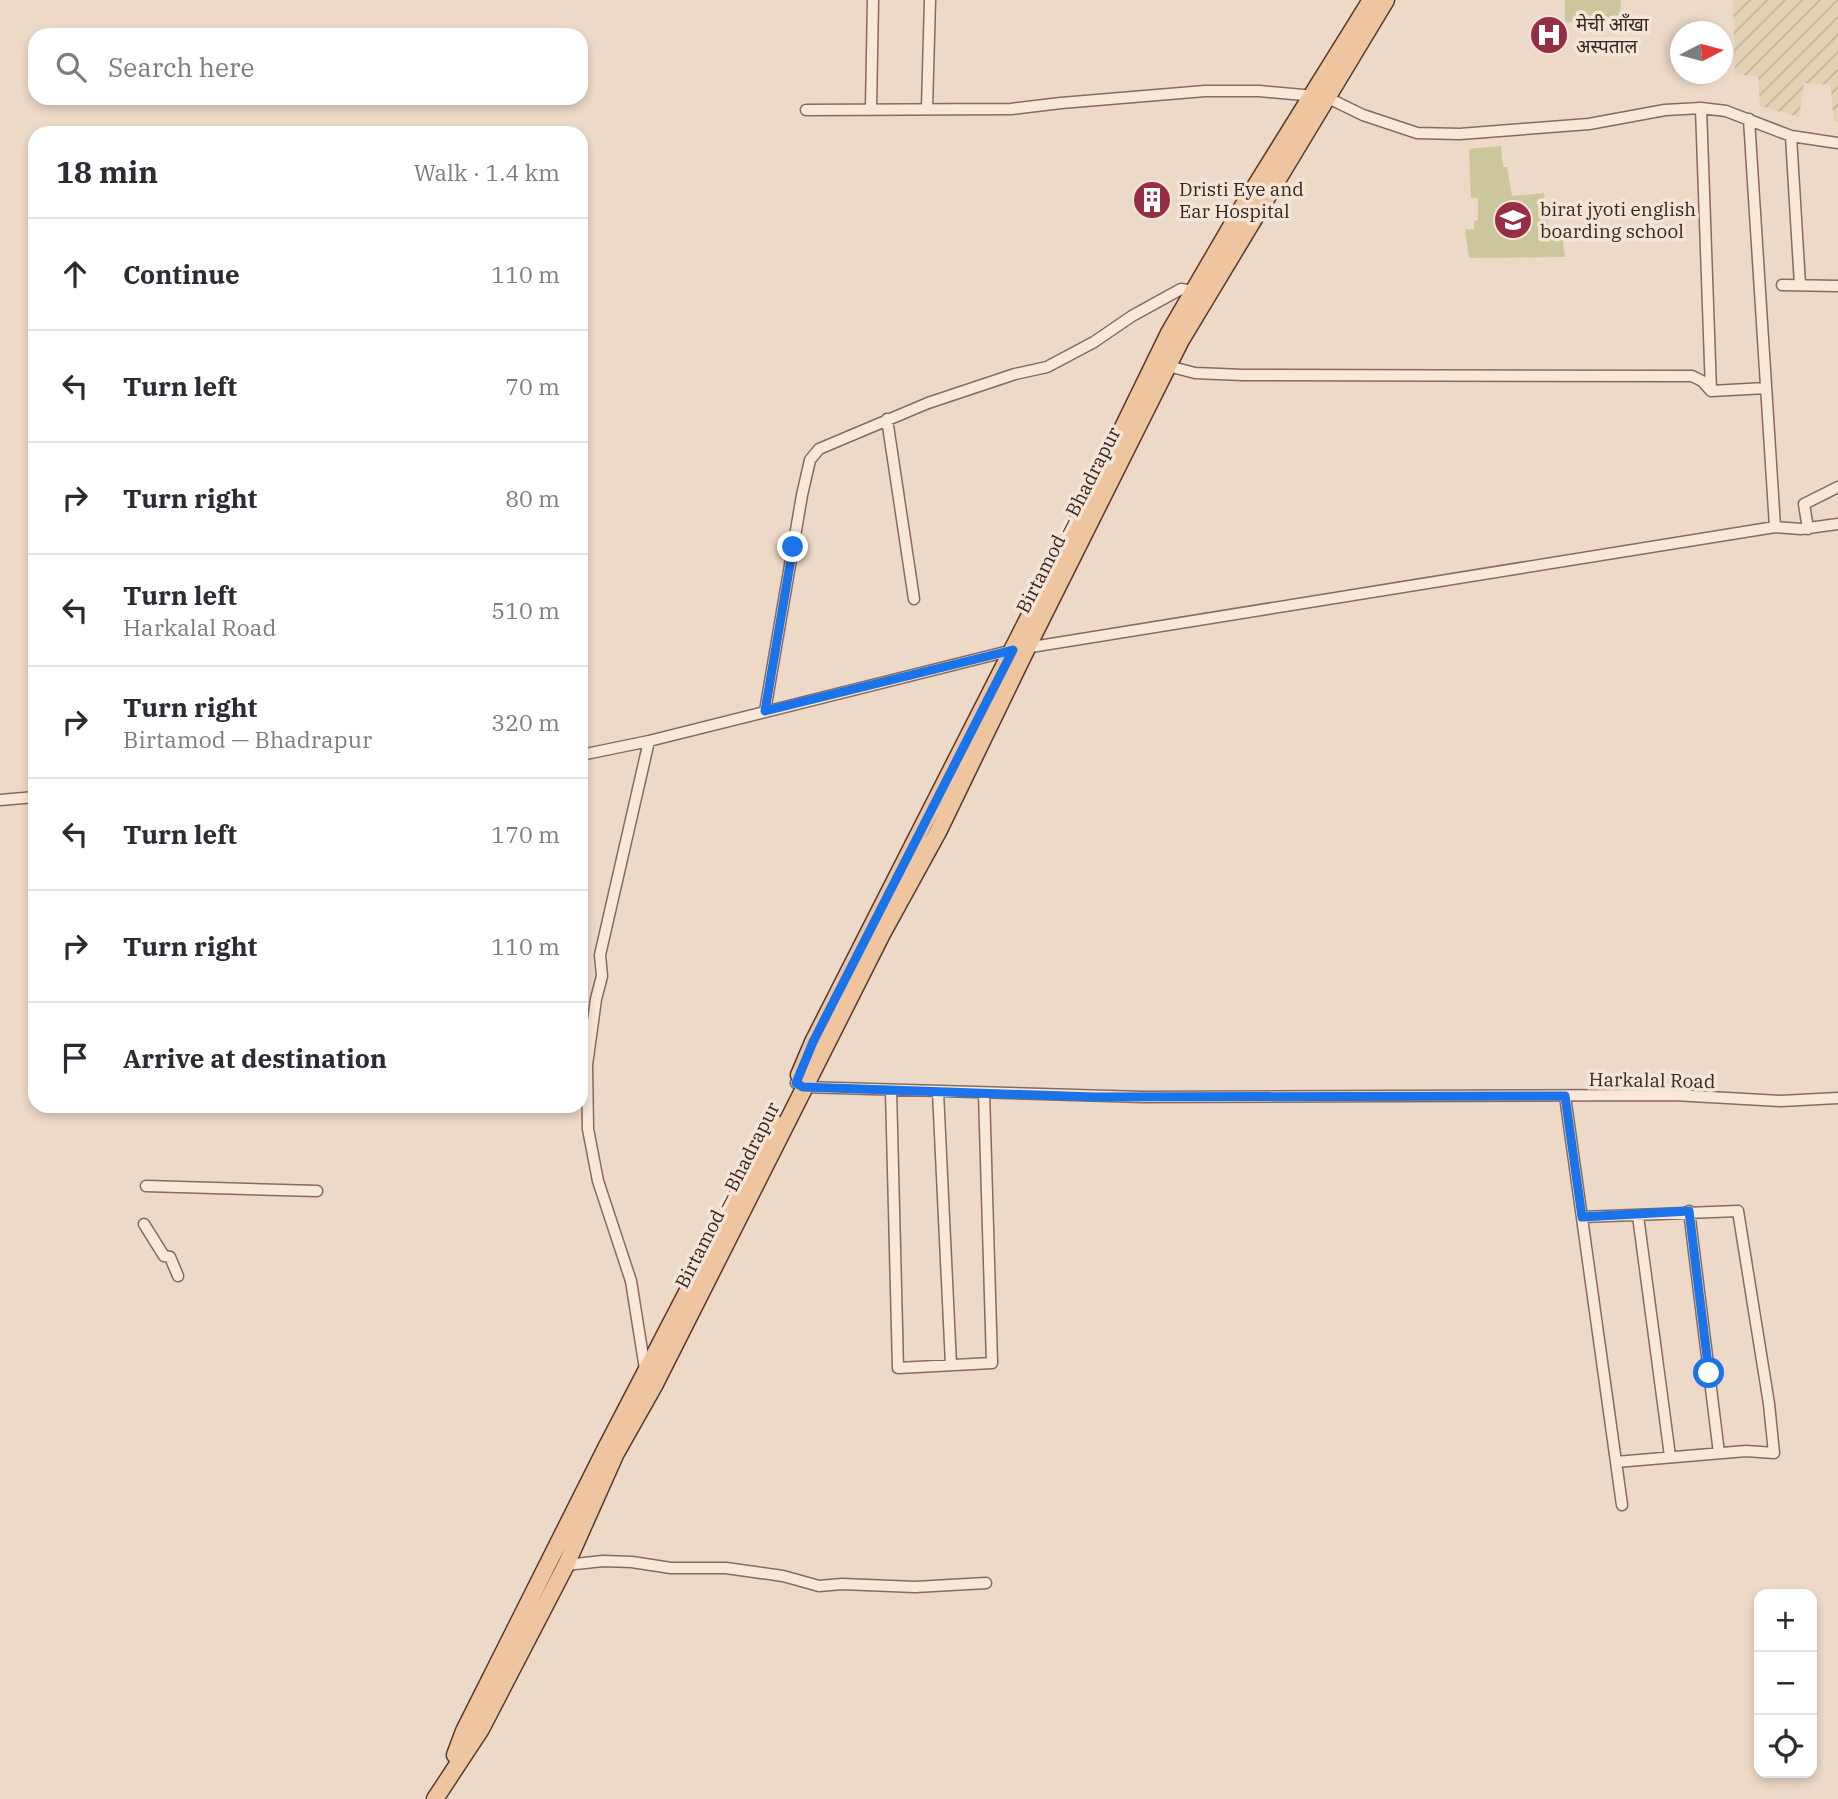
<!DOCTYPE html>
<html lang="en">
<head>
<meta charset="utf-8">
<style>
  body { margin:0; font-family:"IBM Plex Serif","Noto Sans Devanagari",serif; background:#f7f7f7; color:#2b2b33 }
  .controls { position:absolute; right:21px; bottom:21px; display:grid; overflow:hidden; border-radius:14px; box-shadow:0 4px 10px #0003 }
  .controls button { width:63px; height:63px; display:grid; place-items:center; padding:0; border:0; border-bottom:2px solid #e1e1e2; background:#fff; color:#2b2b33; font:35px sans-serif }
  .compass { position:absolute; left:1670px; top:21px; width:63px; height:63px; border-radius:50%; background:#fff; box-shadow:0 4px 10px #0003; rotate:84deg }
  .stop { position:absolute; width:21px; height:21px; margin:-16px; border:5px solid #1a73e8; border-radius:50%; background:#fff }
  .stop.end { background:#1a73e8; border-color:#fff; box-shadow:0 2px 7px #0008 }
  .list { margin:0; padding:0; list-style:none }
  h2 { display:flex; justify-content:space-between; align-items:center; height:91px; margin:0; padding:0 28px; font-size:30px }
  h2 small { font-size:23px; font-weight:400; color:#7c7c81 }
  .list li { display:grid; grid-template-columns:46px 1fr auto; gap:21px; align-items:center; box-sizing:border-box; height:112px; padding:0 28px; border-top:2px solid #e1e1e2 }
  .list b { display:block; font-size:26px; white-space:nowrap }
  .list p { margin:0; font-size:23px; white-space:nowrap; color:#7c7c81 }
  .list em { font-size:23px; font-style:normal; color:#7c7c81 }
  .icon { flex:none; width:38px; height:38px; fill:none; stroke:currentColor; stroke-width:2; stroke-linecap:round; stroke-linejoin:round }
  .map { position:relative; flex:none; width:1838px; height:1799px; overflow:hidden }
  .search { position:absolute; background:#fff; box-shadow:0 4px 10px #0003; left:28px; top:28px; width:560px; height:77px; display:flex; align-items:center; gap:18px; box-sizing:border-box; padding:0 24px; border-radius:21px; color:#7c7c81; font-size:26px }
  .panel { position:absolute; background:#fff; box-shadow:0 4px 10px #0003; left:28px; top:126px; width:560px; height:987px; border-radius:21px }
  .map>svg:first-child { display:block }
  .farmland { fill:url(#farmland-furrows) }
  .green { fill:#cbc69b }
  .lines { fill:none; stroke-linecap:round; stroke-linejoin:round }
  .street-casing { stroke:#886a5d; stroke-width:13 }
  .primary-casing { stroke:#573a30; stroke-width:19 }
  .street { stroke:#f8e8da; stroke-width:10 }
  .primary { stroke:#efc5a0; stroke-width:16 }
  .route { stroke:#1a73e8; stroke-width:9 }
  .labels { text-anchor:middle; stroke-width:7; stroke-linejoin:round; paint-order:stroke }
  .poi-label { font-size:19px; fill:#392620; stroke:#f5e5d6; text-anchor:start }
  .street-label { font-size:19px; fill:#392620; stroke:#f5e5d6 }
</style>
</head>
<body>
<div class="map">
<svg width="1838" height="1799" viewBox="0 0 1838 1799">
  <defs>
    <pattern id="farmland-furrows" width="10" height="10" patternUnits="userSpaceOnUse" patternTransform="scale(1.75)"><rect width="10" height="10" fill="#e3d1b4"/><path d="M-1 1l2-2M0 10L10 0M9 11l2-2" fill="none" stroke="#c4b39a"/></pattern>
  </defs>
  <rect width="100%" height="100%" fill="#edd9c7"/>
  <path class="farmland" d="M1733 0H1838V122L1834 121 1830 85 1804 83 1799 117 1760 106 1758 77 1735 74Z"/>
  <path class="green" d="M1565 0H1621L1620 21 1565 22Z
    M1501 146 1503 167H1507L1512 196 1544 193 1549 229 1561 228 1565 257 1469 258 1465 230 1474 229V221L1478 220V198H1471L1469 149Z"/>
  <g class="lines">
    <defs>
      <path id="street" d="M871 108 873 0
        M927 108 930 0
        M806 110 1011 109 1061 103 1205 91H1259L1326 97 1363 115 1417 133 1460 134 1589 124 1665 110 1701 108 1726 111 1791 136 1838 143
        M1749 119 1775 527
        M1791 136 1800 285
        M1782 285 1838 286
        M1168 366 1195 373 1243 375 1692 376 1702 381 1711 391 1701 108
        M1711 391 1766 388
        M887 419 914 599
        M1808 529 1804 504 1838 487
        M765 711 802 495 810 460 819 449 928 403 1015 374 1047 367 1094 342 1132 316 1181 289 1194 291
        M581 755 649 741 1013 650 1775 527 1801 529 1838 524
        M0 800 35 797
        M796 1083 803 1087 1143 1097 1674 1095 1781 1101 1838 1098
        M891 1090 898 1368 992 1363 984 1093
        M938 1092 951 1365
        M1565 1096 1622 1505
        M146 1186 317 1191
        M1689 1211 1719 1453
        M1638 1216 1670 1456
        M1582 1217 1738 1211 1769 1404 1774 1453 1746 1451 1616 1462
        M144 1224 164 1256 170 1257 178 1276
        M645 1369 631 1281 598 1181 588 1129 587 1065 596 999 602 976 600 955 649 741
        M566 1565 603 1561 632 1562 671 1568H726L783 1576 819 1586 842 1584 915 1587 986 1583"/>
      <path id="primary" d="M799 1075 813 1042 1071 534 1169 333 1243 206 1371 0
        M455 1755 464 1731 606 1448 775 1123
        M435 1799 481 1729 566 1565 616 1453 655 1384 882 934 938 832 1027 648 1181 340 1386 0"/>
    </defs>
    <use href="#street" class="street-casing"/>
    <use href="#primary" class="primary-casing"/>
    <use href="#street" class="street"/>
    <use href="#primary" class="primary"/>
  </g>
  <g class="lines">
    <path class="route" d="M793 547 765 711 1013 650 813 1042 796 1083 803 1087 1094 1097 1565 1096 1582 1217 1689 1211 1709 1373"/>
  </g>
  <defs>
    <symbol id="hospital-disc" viewBox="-11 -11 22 22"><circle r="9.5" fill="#962e46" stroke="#f5e5d6"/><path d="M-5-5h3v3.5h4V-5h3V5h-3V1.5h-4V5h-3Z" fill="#fff"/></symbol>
    <symbol id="building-disc" viewBox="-11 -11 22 22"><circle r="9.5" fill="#962e46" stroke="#f5e5d6"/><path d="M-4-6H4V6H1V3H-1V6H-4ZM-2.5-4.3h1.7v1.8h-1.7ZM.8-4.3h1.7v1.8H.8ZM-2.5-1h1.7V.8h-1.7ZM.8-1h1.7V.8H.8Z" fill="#fff"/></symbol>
    <symbol id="school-disc" viewBox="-11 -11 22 22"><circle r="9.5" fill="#962e46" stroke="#f5e5d6"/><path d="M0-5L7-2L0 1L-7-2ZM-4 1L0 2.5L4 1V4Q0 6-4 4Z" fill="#fff"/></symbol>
  </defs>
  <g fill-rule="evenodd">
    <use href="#hospital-disc" x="1527" y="13" width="44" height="44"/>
    <use href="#building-disc" x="1130" y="178" width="44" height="44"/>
    <use href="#school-disc" x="1491" y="198" width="44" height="44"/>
  </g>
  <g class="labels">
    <g class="poi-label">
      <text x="1576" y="31">मेची आँखा<tspan x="1576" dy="22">अस्पताल</tspan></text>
      <text x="1179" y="196">Dristi Eye and<tspan x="1179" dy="22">Ear Hospital</tspan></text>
      <text x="1540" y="216">birat jyoti english<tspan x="1540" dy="22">boarding school</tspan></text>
    </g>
    <g class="street-label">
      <text transform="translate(1068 520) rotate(-63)" y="7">Birtamod — Bhadrapur</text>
      <text transform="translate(1652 1080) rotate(1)" y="7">Harkalal Road</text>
      <text transform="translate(727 1195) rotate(-63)" y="7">Birtamod — Bhadrapur</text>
    </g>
  </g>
</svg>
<div class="controls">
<button>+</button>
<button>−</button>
<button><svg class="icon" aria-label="locate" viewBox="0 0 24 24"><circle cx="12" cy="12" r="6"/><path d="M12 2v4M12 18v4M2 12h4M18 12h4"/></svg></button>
</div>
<svg class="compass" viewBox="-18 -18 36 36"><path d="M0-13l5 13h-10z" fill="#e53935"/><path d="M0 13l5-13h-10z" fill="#7c7c81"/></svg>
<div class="stop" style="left:1709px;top:1373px"></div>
<div class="stop end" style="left:793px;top:547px"></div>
<div class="search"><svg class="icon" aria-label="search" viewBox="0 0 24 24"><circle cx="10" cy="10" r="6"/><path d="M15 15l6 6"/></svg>Search here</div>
<section class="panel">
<h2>18 min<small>Walk · 1.4 km</small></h2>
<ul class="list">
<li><svg class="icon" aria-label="ahead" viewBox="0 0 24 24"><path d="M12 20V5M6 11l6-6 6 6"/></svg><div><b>Continue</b></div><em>110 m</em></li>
<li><svg class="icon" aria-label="left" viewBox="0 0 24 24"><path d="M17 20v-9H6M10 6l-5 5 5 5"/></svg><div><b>Turn left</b></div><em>70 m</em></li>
<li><svg class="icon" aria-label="right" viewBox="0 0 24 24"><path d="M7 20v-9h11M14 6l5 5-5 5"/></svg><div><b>Turn right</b></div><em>80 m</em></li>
<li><svg class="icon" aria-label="left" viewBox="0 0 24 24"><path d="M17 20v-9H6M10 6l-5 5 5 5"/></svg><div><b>Turn left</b><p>Harkalal Road</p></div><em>510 m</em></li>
<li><svg class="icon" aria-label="right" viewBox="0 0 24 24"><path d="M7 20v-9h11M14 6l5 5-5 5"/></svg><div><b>Turn right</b><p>Birtamod — Bhadrapur</p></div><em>320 m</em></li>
<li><svg class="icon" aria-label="left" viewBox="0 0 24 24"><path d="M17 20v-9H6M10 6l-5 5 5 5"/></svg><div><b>Turn left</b></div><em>170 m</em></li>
<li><svg class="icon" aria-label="right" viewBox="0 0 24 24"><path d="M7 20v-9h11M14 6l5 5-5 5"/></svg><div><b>Turn right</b></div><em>110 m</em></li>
<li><svg class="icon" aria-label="arrive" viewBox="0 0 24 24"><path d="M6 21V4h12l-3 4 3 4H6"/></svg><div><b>Arrive at destination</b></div></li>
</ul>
</section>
</div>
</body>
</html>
